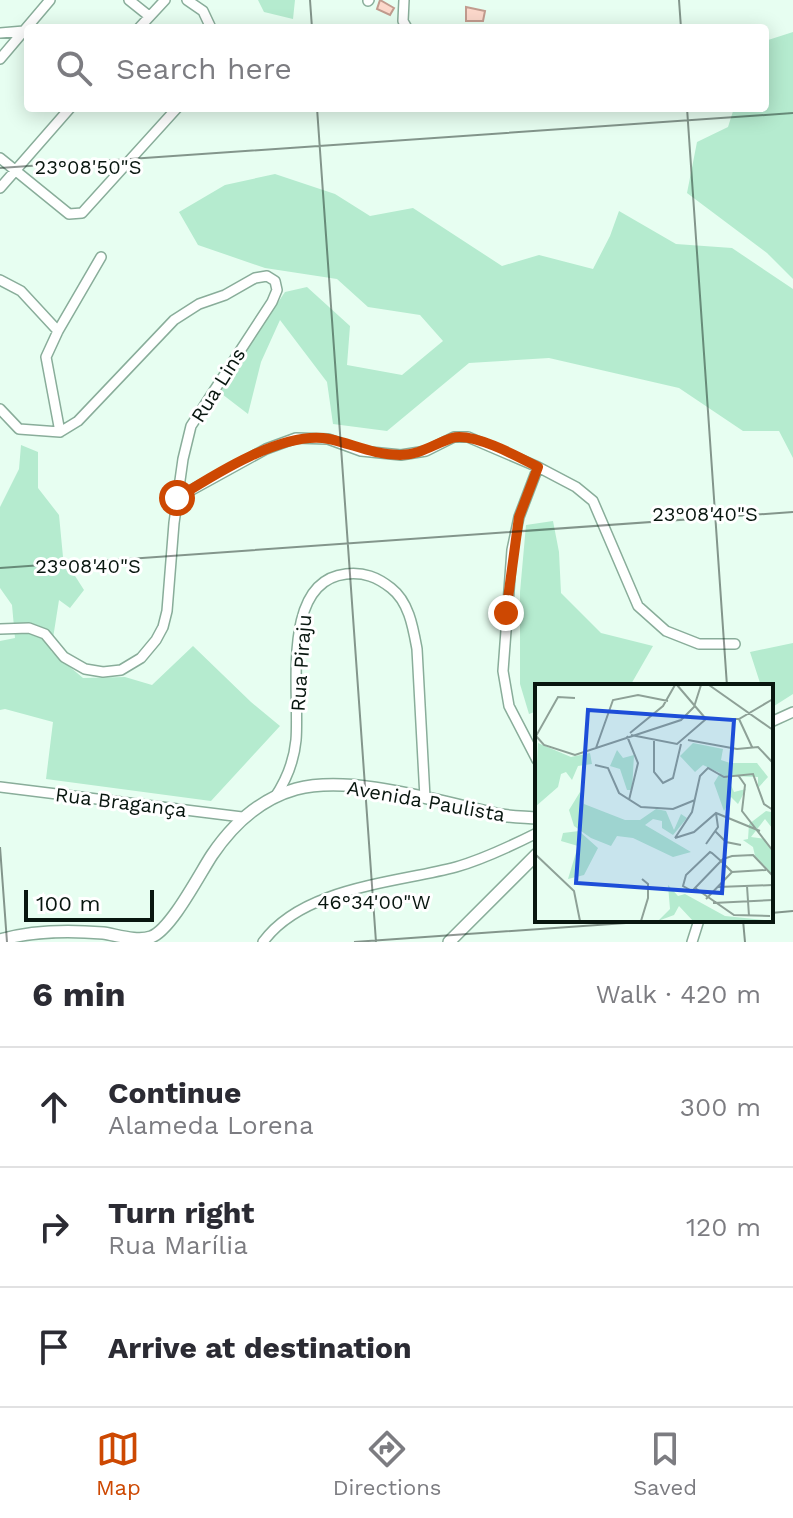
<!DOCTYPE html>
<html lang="en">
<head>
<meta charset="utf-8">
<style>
  body { margin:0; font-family:"Work Sans",sans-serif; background:#f2f2f3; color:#2b2b33 }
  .scale { position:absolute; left:24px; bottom:20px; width:130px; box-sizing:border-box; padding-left:8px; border:4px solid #08160f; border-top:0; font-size:22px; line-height:28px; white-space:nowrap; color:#08160f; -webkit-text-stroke:6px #fff; paint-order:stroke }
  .stop { position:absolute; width:24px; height:24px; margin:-18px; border:6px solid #cd4802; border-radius:50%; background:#fff }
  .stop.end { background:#cd4802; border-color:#fff; box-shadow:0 2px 8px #0008 }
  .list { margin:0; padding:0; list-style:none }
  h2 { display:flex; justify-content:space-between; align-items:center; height:104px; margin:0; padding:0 32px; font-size:34px }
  h2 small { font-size:26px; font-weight:400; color:#7c7c81 }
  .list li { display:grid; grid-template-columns:52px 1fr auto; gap:24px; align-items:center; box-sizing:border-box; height:120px; padding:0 32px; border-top:2px solid #e1e1e2 }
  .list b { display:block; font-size:30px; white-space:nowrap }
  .list p { margin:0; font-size:26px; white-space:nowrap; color:#7c7c81 }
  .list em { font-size:26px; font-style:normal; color:#7c7c81 }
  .icon { flex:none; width:44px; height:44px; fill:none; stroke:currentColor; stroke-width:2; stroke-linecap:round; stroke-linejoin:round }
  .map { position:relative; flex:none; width:793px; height:942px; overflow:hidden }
  .search { position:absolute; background:#fff; box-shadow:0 4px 20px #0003; left:24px; right:24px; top:24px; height:88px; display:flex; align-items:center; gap:20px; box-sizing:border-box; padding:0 28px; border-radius:8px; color:#7c7c81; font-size:30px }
  .sheet { height:464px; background:#fff }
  nav { display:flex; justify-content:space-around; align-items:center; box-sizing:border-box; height:112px; border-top:2px solid #e1e1e2; background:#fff; font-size:22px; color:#7c7c81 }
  nav a { display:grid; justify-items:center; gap:4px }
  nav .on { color:#cd4802 }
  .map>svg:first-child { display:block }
  .green { fill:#b5ebcf }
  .building { fill:#fcd8cb; stroke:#c29c8f; stroke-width:2 }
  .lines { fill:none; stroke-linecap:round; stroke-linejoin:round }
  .minor-casing { stroke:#89ad9a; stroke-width:12 }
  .tertiary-casing { stroke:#89ad9a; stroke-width:14 }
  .minor { stroke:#fff; stroke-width:9 }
  .tertiary { stroke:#fff; stroke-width:11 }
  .route { stroke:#cd4802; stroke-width:10 }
  .ticks { fill:none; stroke:#08160f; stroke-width:2; stroke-opacity:0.45 }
  .labels { text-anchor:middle; stroke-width:6; stroke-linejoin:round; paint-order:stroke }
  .street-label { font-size:20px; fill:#08160f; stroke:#fff }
  .inset-road { fill:none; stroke:#8ea197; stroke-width:2 }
  .view { fill:#1d4ed8; fill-opacity:0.15; stroke:#1d4ed8; stroke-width:4 }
  .inset-edge { fill:none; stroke:#08160f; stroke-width:4 }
  .ticks-label { font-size:20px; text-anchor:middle; fill:#08160f; stroke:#fff; stroke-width:6; stroke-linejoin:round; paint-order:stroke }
</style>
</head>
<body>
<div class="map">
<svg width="793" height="942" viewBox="0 0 793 942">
  <rect width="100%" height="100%" fill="#e7fef1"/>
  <path class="green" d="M258 0H295L293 19 264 12Z
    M793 32V279L767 253 687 193 697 142 728 127 734 108H765V41Z
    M275 174 335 194 370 216 413 208 502 266 539 255 593 269 610 236 619 211 676 244 732 248 793 289V458L779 431H743L679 388 549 358 469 363 387 431 333 424 327 382 280 320 261 362 248 414 218 391 285 292 307 287 350 326 347 365 402 375 443 341 420 315 368 307 337 279 265 268 198 245 179 212 225 185Z
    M21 445 38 452V488L59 515 63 557 84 590 70 608 59 600 51 651 83 678 125 677 152 685 193 646 251 702 280 726 211 801 46 779 53 722 5 709 0 710V641L15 638 12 605 0 588V507L19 469Z
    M553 521 559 552 561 593 601 633 653 646 630 686H537V711L529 714 520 684V592L526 525Z
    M793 643V694L771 708V686H761L750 652Z"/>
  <path class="building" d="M380 0 394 8 390 15 377 9Z
    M466 7 485 11 483 21H466Z"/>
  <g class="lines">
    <defs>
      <path id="minor" d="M129 0 149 16
        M187 0 203 11 211 28
        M404 0 403 21 407 28
        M368 1 369 0
        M139 28 165 0
        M0 33 24 31
        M0 59 50 0
        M0 158 69 214 82 213 177 108
        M0 188 70 108
        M0 280 21 291 58 331
        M0 409 19 429 60 432 78 421 174 320 199 304 225 295 255 278 267 276 275 281 277 290 272 302 191 426 183 459 174 523 167 611 163 627 156 640 141 658 121 670 103 672 85 669 64 657 45 634 29 628 0 629
        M60 432 46 357 58 331 101 257
        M177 498 266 449 296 438 328 439 361 451 401 455 426 451 454 437H468L538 467 576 487 593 501 638 606 666 631 699 644H735
        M771 722 793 712
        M537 760 509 706 503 671 512 550 519 517 538 467
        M0 787 242 817
        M275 797C287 779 294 761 296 740 300 693 280 581 346 574 364 572 377 577 391 588 409 602 413 627 417 649L425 798
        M263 942C303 887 396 883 456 867 484 859 511 846 537 833
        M692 942 699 920"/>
      <path id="tertiary" d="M0 940C34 930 68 930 103 933 117 935 137 942 151 937 171 930 200 873 212 855 233 824 260 799 296 789 353 774 443 803 501 815 513 817 525 817 537 818
        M449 942 537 854"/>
    </defs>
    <use href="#minor" class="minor-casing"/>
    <use href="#tertiary" class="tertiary-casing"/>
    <use href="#minor" class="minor"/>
    <use href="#tertiary" class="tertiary"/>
  </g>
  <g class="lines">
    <path class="route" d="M177 498C215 474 284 430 329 439 353 444 374 455 400 455 420 455 434 444 452 438 473 432 519 457 538 467L519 517 506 613"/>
  </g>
  <path class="ticks" d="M310 0 312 28M679 0 681 28M317 108 376 942M687 108 727 686M0 168 793 113M0 568 793 512M0 847 7 942M771 913 793 911M743 920 745 942M354 942 669 920"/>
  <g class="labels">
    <g class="street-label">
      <text transform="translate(218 385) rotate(-58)" y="7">Rua Lins</text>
      <text transform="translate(301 663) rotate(-86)" y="7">Rua Piraju</text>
      <text transform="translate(426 801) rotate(10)" y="7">Avenida Paulista</text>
      <text transform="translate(121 802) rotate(7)" y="7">Rua Bragança</text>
    </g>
  </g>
  <g transform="translate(535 684)">
    <rect width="238" height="238" fill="#e7fef1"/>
    <path d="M3 59 36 73 55 69 57 80 43 82 37 96 31 88 26 90 23 103 0 123ZM158 59 188 65 186 76 195 79H222L233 93 223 104V93L192 92 199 108 211 105 203 120 196 113 189 127 179 99 185 89 168 81 160 88 145 72ZM82 66 88 74 99 71 97 106H92L85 85 75 82ZM45 108 49 120 90 136H105L121 125 131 127 139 146 146 130 152 134 138 151 127 144V137L118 135 110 141 156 168 138 173 98 154 82 152 76 162 56 154 39 142 34 126ZM231 127 236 128 237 144 230 135 216 153 230 155 238 169V191L220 172 218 163 208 156 213 155 214 140ZM44 147 63 164 49 191 33 195 43 162 26 157 28 149ZM133 201 143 212 150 210 190 232 238 237H158L144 222 139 231 123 237 135 225Z" fill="#b5ebcf"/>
    <path class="inset-road" d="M142 1 171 35M174 1 238 46M40 14 23 13 1 52 9 61 40 71 146 36 159 23 166 1M204 35 217 63M95 49 128 22 140 1M96 51 142 60 171 35H204L238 15M92 52 103 79 94 116M153 56 202 65 223 63 238 79M119 57V88L128 99 138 94 146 60M61 64 78 16 103 11 133 17M60 81 73 84 84 109 106 123 138 125 160 116M203 91 210 101 207 127 238 167M180 147 191 158 206 161M140 154 157 128 165 92 173 84 189 93 218 90 229 120 238 126M140 154 159 148 181 129 225 147M171 160 183 143 181 129M0 170 39 207 45 237M197 188 186 177 177 169 175 168 151 191 148 202 157 207 160 204 186 177 188 175 197 172 218 171 238 192M212 202 214 232M183 203 238 201M160 204 199 231 235 232M171 215 197 188 231 186M178 219 238 216M106 237 113 214V200L107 195"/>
    <path class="view" d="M53 26 199 36 187 209 41 199Z"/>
    <rect width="238" height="238" class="inset-edge"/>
  </g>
  <g class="ticks-label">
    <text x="88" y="174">23°08'50"S</text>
    <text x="705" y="521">23°08'40"S</text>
    <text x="88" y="573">23°08'40"S</text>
    <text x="374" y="909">46°34'00"W</text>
  </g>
</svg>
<div class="scale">100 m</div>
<div class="stop" style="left:177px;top:498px"></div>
<div class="stop end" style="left:506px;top:613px"></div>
<div class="search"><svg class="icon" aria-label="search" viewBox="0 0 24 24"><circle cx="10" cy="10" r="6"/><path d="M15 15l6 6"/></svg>Search here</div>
</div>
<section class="sheet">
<h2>6 min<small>Walk · 420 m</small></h2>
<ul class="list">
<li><svg class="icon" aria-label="ahead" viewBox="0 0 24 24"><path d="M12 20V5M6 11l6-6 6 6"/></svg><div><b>Continue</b><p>Alameda Lorena</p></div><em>300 m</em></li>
<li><svg class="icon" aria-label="right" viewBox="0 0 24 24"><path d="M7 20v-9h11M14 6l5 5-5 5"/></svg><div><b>Turn right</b><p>Rua Marília</p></div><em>120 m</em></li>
<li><svg class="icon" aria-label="arrive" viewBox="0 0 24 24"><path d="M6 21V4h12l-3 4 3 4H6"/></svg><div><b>Arrive at destination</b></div></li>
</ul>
</section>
<nav>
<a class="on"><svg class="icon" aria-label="map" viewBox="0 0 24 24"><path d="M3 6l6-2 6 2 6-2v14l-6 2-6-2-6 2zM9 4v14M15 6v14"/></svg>Map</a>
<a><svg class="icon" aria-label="directions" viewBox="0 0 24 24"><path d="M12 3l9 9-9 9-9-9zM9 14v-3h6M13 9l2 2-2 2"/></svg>Directions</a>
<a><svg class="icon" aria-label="saved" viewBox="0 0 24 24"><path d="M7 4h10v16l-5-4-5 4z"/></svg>Saved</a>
</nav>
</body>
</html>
